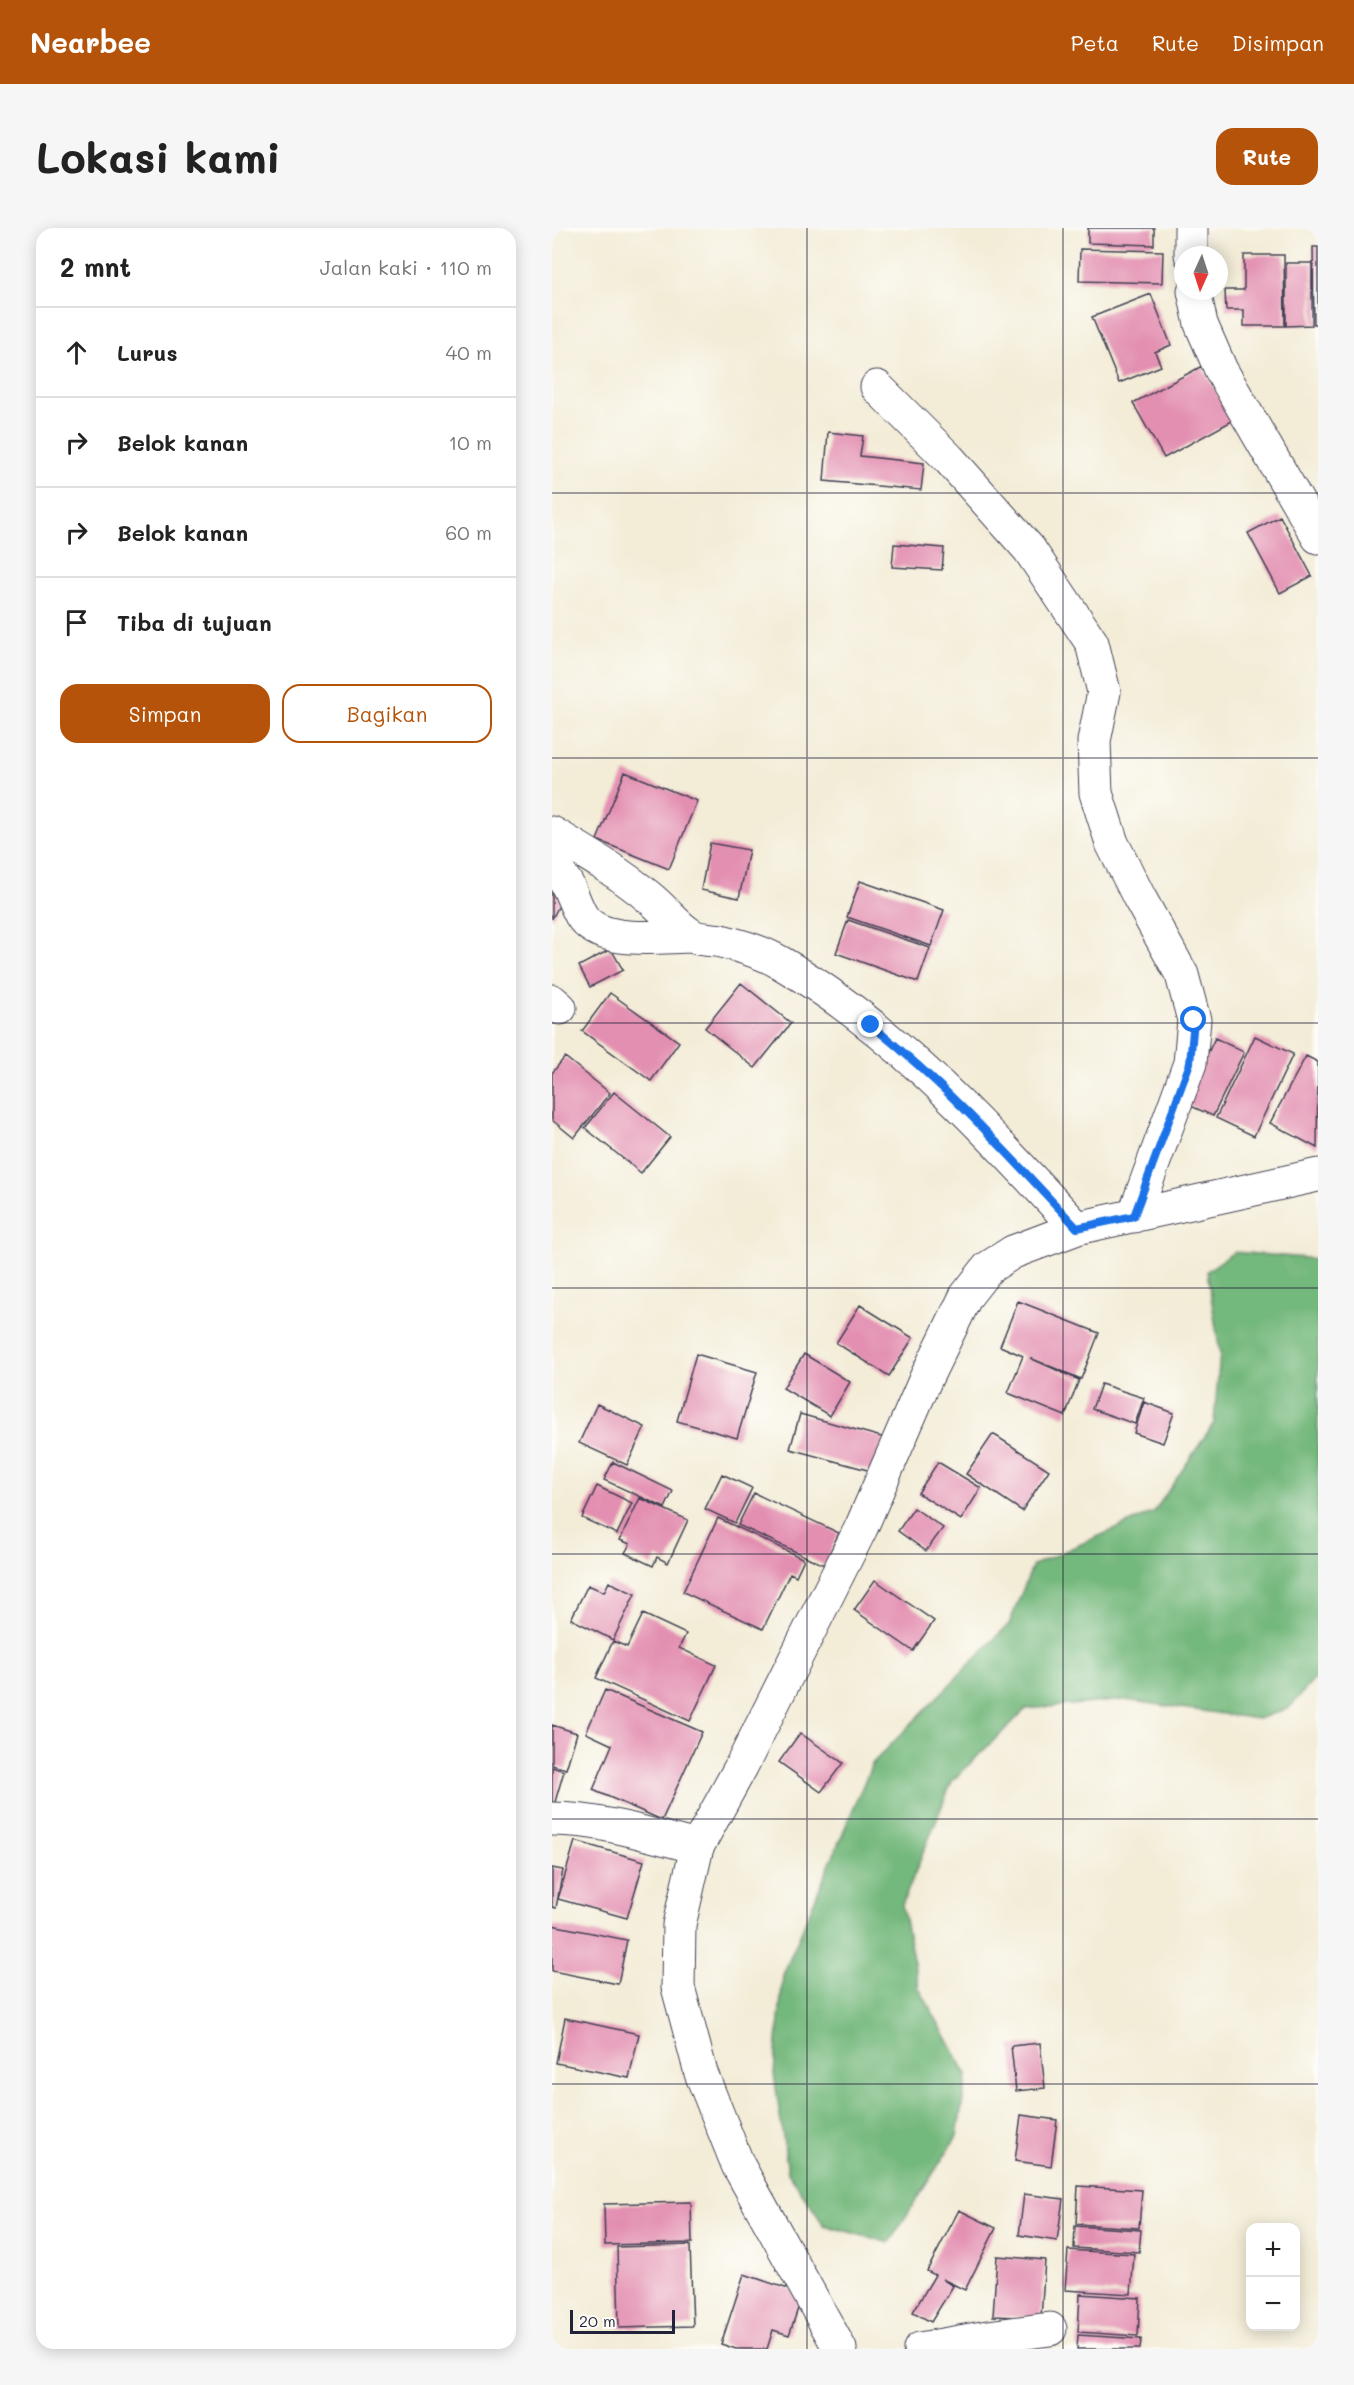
<!DOCTYPE html>
<html lang="id">
<head>
<meta charset="utf-8">
<style>
  body { margin:0; font-family:Mali,sans-serif; background:#f6f6f6; color:#222 }
  .controls { position:absolute; right:18px; bottom:18px; display:grid; overflow:hidden; border-radius:12px; box-shadow:0 3px 15px #0003 }
  .controls button { width:54px; height:54px; display:grid; place-items:center; padding:0; border:0; border-bottom:2px solid #e0e0e0; background:#fff; color:#222; font:30px sans-serif }
  .compass { position:absolute; left:622px; top:18px; width:54px; height:54px; border-radius:50%; background:#fff; box-shadow:0 3px 15px #0003; rotate:183deg }
  .scale { position:absolute; left:18px; bottom:15px; width:105px; box-sizing:border-box; padding-left:6px; border:3px solid #22223b; border-top:0; font-size:16px; line-height:21px; white-space:nowrap; color:#22223b; -webkit-text-stroke:4px #fdfcf7; paint-order:stroke }
  .stop { position:absolute; width:18px; height:18px; margin:-14px; border:4px solid #1a73e8; border-radius:50%; background:#fff }
  .stop.end { background:#1a73e8; border-color:#fff; box-shadow:0 2px 6px #0008 }
  .list { margin:0; padding:0; list-style:none }
  h2 { display:flex; justify-content:space-between; align-items:center; height:78px; margin:0; padding:0 24px; font-size:26px }
  h2 small { font-size:20px; font-weight:400; color:#767676 }
  .list li { display:grid; grid-template-columns:39px 1fr auto; gap:18px; align-items:center; box-sizing:border-box; height:90px; padding:0 24px; border-top:2px solid #e0e0e0 }
  .list b { display:block; font-size:22px; white-space:nowrap }
  .list em { font-size:20px; font-style:normal; color:#767676 }
  .actions { display:flex; gap:12px; padding:18px 24px }
  .actions a { flex:1; padding:14px 0; border:2px solid #b45309; border-radius:18px; text-align:center; font-size:21px; color:#b45309 }
  .actions .main { background:#b45309; color:#fff }
  .icon { flex:none; width:33px; height:33px; fill:none; stroke:currentColor; stroke-width:2; stroke-linecap:round; stroke-linejoin:round }
  .map { position:relative; flex:none; width:766px; height:2121px; overflow:hidden; border-radius:18px }
  header { display:flex; align-items:center; gap:36px; box-sizing:border-box; height:84px; padding:0 30px; background:#b45309; color:#fff }
  header strong { font-size:28px }
  nav { display:flex; gap:33px; margin-inline-start:auto; font-size:21px }
  .intro { display:flex; align-items:center; justify-content:space-between; box-sizing:border-box; height:144px; padding:0 36px }
  h1 { margin:0; font-size:42px }
  .button { padding:15px 27px; border-radius:18px; background:#b45309; color:#fff; font-size:21px; font-weight:700 }
  main { display:flex; gap:36px; padding:0 36px }
  aside { flex:1; background:#fff; border-radius:18px; box-shadow:0 3px 15px #0003 }
  .map>svg:first-child { display:block }
  .forest { fill:#73b87c; stroke:#4a6d5c; stroke-width:1.5 }
  .building { fill:#e38fb1 }
  .lines { fill:none; stroke-linecap:round; stroke-linejoin:round }
  .minor-casing { stroke:#414052; stroke-width:35 }
  .minor { stroke:#fff; stroke-width:33 }
  .route { stroke:#1a73e8; stroke-width:8 }
  .grid { fill:none; stroke:#22223b; stroke-width:1.5; stroke-opacity:0.55 }
</style>
</head>
<body>
<header>
<strong>Nearbee</strong>
<nav><a>Peta</a><a>Rute</a><a>Disimpan</a></nav>
</header>
<div class="intro"><h1>Lokasi kami</h1><a class="button">Rute</a></div>
<main>
<aside>
<h2>2 mnt<small>Jalan kaki · 110 m</small></h2>
<ul class="list">
<li><svg class="icon" aria-label="ahead" viewBox="0 0 24 24"><path d="M12 20V5M6 11l6-6 6 6"/></svg><div><b>Lurus</b></div><em>40 m</em></li>
<li><svg class="icon" aria-label="right" viewBox="0 0 24 24"><path d="M7 20v-9h11M14 6l5 5-5 5"/></svg><div><b>Belok kanan</b></div><em>10 m</em></li>
<li><svg class="icon" aria-label="right" viewBox="0 0 24 24"><path d="M7 20v-9h11M14 6l5 5-5 5"/></svg><div><b>Belok kanan</b></div><em>60 m</em></li>
<li><svg class="icon" aria-label="arrive" viewBox="0 0 24 24"><path d="M6 21V4h12l-3 4 3 4H6"/></svg><div><b>Tiba di tujuan</b></div></li>
</ul>
<div class="actions"><a class="main">Simpan</a><a>Bagikan</a></div>
</aside>
<div class="map">
<svg width="766" height="2121" viewBox="0 0 766 2121">
  <rect width="100%" height="100%" fill="#fdfcf7"/>
  <filter id="ink" filterUnits="userSpaceOnUse"><feTurbulence type="fractalNoise" baseFrequency=".0167" numOctaves="2"/><feDisplacementMap in="SourceGraphic" scale="12" xChannelSelector="R" yChannelSelector="G"/><feConvolveMatrix kernelMatrix="1 2 1 2 8 2 1 2 1" color-interpolation-filters="sRGB"/></filter>
  <filter id="wash" filterUnits="userSpaceOnUse"><feTurbulence type="fractalNoise" baseFrequency=".008" numOctaves="4" result="noise"/><feDisplacementMap in="SourceGraphic" scale="24" xChannelSelector="R" yChannelSelector="G"/><feGaussianBlur stdDeviation="1.35" result="paint"/><feColorMatrix in="noise" values="0 0 0 0 0 0 0 0 0 0 0 0 0 0 0 0 0 1.4 0 .05"/><feComposite in="paint" operator="in"/></filter>
  <g filter="url(#wash)">
    <rect width="100%" height="100%" fill="#f3ecd7"/>
    <path class="forest" d="M682 1024 766 1031V1447L737 1480 706 1491 573 1472 474 1481 400 1553 350 1677 367 1760 415 1847 405 1908 337 2015 272 1997 236 1944 222 1846 231 1747 320 1536 457 1396 481 1337 602 1284 662 1195 668 1125 655 1043Z"/>
    <g id="blocks">
      <path class="building" d="M536 0H602V17L536 15Z
        M761 19H766V96H762Z
        M528 21 611 23 610 55 527 53Z
        M692 27H732L733 98H692V82H674L673 62H692Z
        M734 35H760V97L734 98Z
        M599 66 619 117 603 124 609 138 567 155 540 89Z
        M650 138 680 193 612 230 581 175Z
        M276 204 311 208 308 228 372 235 369 262 272 253Z
        M728 288 760 348 728 365 696 305Z
        M342 316 392 320 390 342 340 339Z
        M73 544 145 573 117 641 45 612Z
        M158 615 197 622 187 670 149 662Z
        M0 652 16 660 0 691Z
        M308 653 392 682 379 718 295 689Z
        M296 692 378 720 366 754 284 725Z
        M59 721 71 742 38 759 27 738Z
        M189 755 239 795 203 840 153 800Z
        M58 765 127 814 99 853 30 803Z
        M703 808 741 826 702 908 664 890Z
        M663 810 692 824 661 888 632 875Z
        M754 828 766 834 765 920 718 895Z
        M13 829 58 865 22 910 0 892V845Z
        M62 864 118 909 89 945 33 900Z
        M466 1073 547 1105 529 1151 478 1130 527 1152 513 1188 456 1165 471 1128 448 1118Z
        M308 1077 361 1110 337 1148 284 1115Z
        M144 1126 205 1144 185 1210 125 1193Z
        M252 1126 298 1154 278 1188 231 1160Z
        M549 1156 592 1170 583 1196 540 1181Z
        M592 1174 622 1185 611 1215 582 1205Z
        M45 1176 93 1199 75 1237 27 1215Z
        M248 1186 333 1210 323 1244 238 1221Z
        M441 1206 497 1242 470 1283 414 1246Z
        M61 1234 121 1263 113 1280 52 1252Z
        M386 1234 429 1260 409 1292 366 1265Z
        M170 1246 200 1260 183 1295 153 1281Z
        M45 1258 80 1275 65 1306 30 1290Z
        M202 1265 287 1305 272 1337 186 1297Z
        M88 1270 136 1292 116 1335 105 1329 101 1338 73 1325 78 1316 68 1312Z
        M362 1280 391 1300 374 1323 346 1303Z
        M166 1290 252 1331 244 1348 238 1345 211 1401 131 1364Z
        M323 1352 382 1393 361 1423 302 1382Z
        M57 1354 83 1366 61 1412 19 1391 36 1357 52 1364Z
        M91 1386 134 1406 127 1420 164 1437 138 1493 44 1450 61 1413 75 1419Z
        M53 1462 150 1504 110 1592 41 1562 60 1517 34 1505Z
        M0 1497 25 1505 14 1541 0 1537Z
        M248 1505 291 1535 269 1564 227 1534Z
        M0 1539 12 1543 1 1581H0Z
        M23 1613 92 1633 75 1690 6 1671Z
        M0 1640 11 1642 4 1680 0 1679Z
        M0 1697 75 1712 66 1756 0 1743Z
        M13 1790 87 1806 77 1850 4 1835Z
        M488 1815 493 1860 464 1863 459 1818Z
        M469 1887 505 1892 499 1938 463 1933Z
        M526 1958 590 1962 587 2000 524 1996Z
        M472 1966 511 1971 505 2013 467 2007Z
        M139 1974 140 2015 53 2017 52 1976Z
        M407 1982 444 2000 413 2062 390 2051 401 2058 379 2094 361 2084 383 2047 375 2043Z
        M523 1998 589 2002 587 2024 522 2020Z
        M138 2017 141 2098 67 2100 65 2019Z
        M516 2022 582 2026 579 2066 513 2062Z
        M445 2028 493 2032 489 2090 441 2088Z
        M192 2046 251 2066 237 2107 221 2102 215 2121H184L169 2116Z
        M528 2066 588 2070 586 2108 526 2104Z
        M526 2107 589 2111 588 2121H525Z"/>
    </g>
  </g>
  <g filter="url(#ink)">
    <use href="#blocks" fill-opacity="0" stroke="#414052" stroke-width="1.5"/>
    <g class="lines">
      <defs>
        <path id="minor" d="M639 0V27
          M642 63 649 96 669 142 766 309
          M325 159 397 231 477 321 540 415 552 464 542 513 544 565 560 615 587 669 630 747 642 792 638 835 582 988
          M0 605C34 625 68 645 98 670 112 681 124 698 139 707 146 712 160 711 169 713 189 718 211 724 229 735 345 802 434 903 525 1000
          M0 640C18 652 19 669 29 687 47 718 108 708 140 708
          M0 773 8 780
          M0 1591C49 1591 98 1607 145 1619
          M288 2121 186 1937 149 1845 126 1759 127 1697 145 1619 190 1537 309 1300 374 1150 414 1068 436 1040 461 1024 525 1000 766 947
          M368 2121 436 2109 498 2101"/>
      </defs>
      <use href="#minor" class="minor-casing"/>
      <use href="#minor" class="minor"/>
    </g>
  </g>
  <g class="lines" filter="url(#ink)">
    <path class="route" d="M319 797C396 859 458 928 525 1000L582 988 638 835 642 792"/>
  </g>
  <path class="grid" d="M255 0V2121M511 0V2121M0 265H766M0 530H766M0 795H766M0 1060H766M0 1326H766M0 1591H766M0 1856H766"/>
</svg>
<div class="controls">
<button>+</button>
<button>−</button>
</div>
<svg class="compass" viewBox="-18 -18 36 36"><path d="M0-13l5 13h-10z" fill="#e53935"/><path d="M0 13l5-13h-10z" fill="#767676"/></svg>
<div class="scale">20 m</div>
<div class="stop" style="left:642px;top:792px"></div>
<div class="stop end" style="left:319px;top:797px"></div>
</div>
</main>
</body>
</html>
